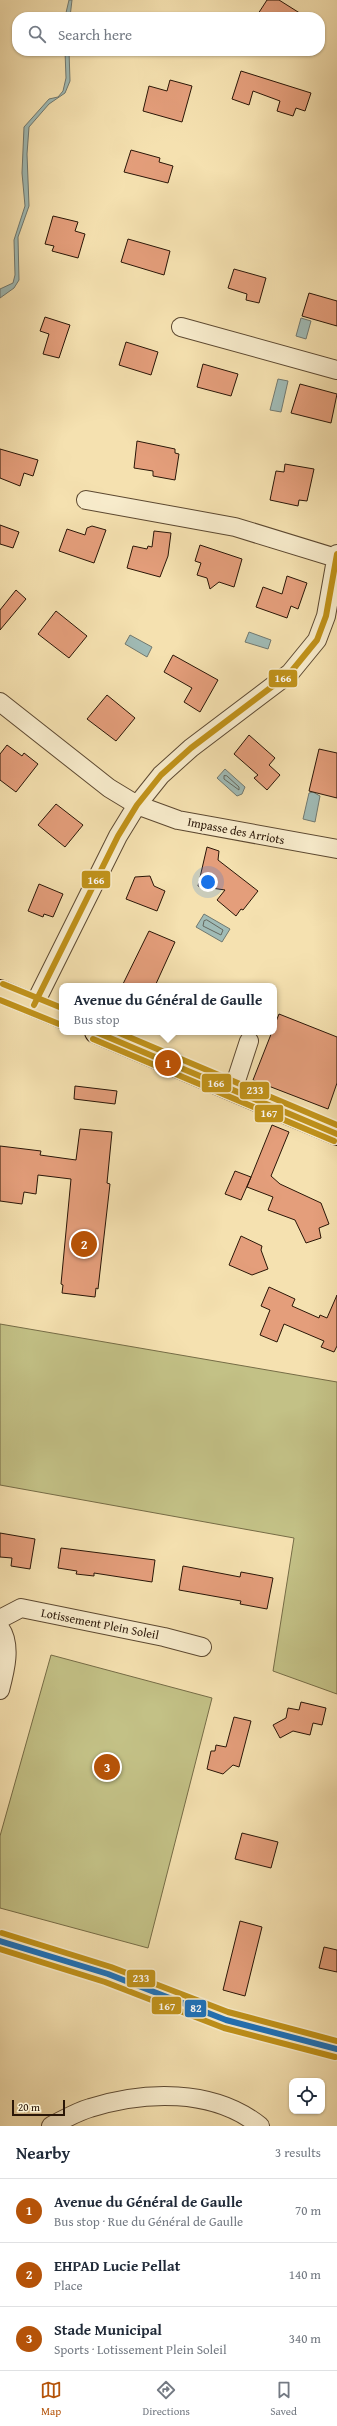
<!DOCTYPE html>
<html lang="en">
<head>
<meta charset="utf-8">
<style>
  body { margin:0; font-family:"Gentium Book Plus",serif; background:#f6f6f7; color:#1f2937 }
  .controls { position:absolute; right:12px; bottom:12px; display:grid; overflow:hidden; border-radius:8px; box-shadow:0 1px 3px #0004 }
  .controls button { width:36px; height:36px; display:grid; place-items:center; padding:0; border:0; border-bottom:1px solid #e0e1e3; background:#fff; color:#1f2937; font:20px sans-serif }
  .scale { position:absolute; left:12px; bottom:10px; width:53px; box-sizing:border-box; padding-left:4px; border:2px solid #2a1607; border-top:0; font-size:11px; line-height:14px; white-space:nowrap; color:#2a1607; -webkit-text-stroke:3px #f8eccc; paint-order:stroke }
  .you { position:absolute; left:208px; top:882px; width:14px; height:14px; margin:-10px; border:3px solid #fff; border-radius:50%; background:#1a73e8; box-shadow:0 0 0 6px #1a73e833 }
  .badge { display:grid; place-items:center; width:26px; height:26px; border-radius:50%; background:#b45309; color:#fff; font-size:13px; font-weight:700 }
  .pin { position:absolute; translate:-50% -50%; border:2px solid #fff; box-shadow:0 1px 4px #0006 }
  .popup { position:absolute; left:59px; top:983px; width:218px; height:52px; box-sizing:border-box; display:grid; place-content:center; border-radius:8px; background:#fff; filter:drop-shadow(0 1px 3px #0005); font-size:13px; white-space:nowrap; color:#747a83 }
  .popup b { font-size:15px; color:#1f2937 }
  .popup::after { content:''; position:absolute; left:50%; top:100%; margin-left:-8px; border:8px solid transparent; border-top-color:#fff }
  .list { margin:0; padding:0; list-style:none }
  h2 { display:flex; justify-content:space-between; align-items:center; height:52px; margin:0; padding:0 16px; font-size:17px }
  h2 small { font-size:13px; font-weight:400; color:#747a83 }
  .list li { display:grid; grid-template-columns:26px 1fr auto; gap:12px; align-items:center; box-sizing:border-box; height:64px; padding:0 16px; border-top:1px solid #e0e1e3 }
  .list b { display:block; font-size:15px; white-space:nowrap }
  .list p { margin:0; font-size:13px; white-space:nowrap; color:#747a83 }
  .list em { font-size:13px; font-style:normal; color:#747a83 }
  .icon { flex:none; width:22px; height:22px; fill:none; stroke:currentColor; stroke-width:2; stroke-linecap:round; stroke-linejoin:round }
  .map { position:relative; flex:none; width:337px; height:2126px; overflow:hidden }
  .search { position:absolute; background:#fff; box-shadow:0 1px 3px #0004; left:12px; right:12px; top:12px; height:44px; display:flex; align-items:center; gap:10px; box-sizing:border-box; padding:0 14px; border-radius:16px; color:#747a83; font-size:15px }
  .sheet { height:244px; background:#fff }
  nav { display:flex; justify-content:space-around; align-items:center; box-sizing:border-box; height:56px; border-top:1px solid #e0e1e3; background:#fff; font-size:11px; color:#747a83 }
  nav a { display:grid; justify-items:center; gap:2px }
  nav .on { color:#b45309 }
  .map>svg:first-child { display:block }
  .green { fill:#c3c186; stroke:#766c46 }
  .water { fill:#a0bbb6; stroke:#717970 }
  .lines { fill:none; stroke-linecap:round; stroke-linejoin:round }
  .shore { stroke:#65685e; stroke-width:1 }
  .building { fill:#e49e7b; stroke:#2a1607 }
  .street-casing { stroke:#5d4931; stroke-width:20 }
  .primary-casing { stroke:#2a1607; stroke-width:24 }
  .street { stroke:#f8eccc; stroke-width:18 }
  .primary { stroke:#f5e1b0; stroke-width:22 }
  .bus-1-casing { stroke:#f8eccc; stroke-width:9 }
  .bus-2-casing { stroke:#f8eccc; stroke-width:9 }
  .bus-3-casing { stroke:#f8eccc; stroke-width:9 }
  .bus-4-casing { stroke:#f8eccc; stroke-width:9 }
  .bus-1 { stroke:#c0921a; stroke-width:6 }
  .bus-2 { stroke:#c0921a; stroke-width:6 }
  .bus-3 { stroke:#c0921a; stroke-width:6 }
  .bus-4 { stroke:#1f72b9; stroke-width:6 }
  .labels { text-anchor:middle; stroke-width:4; stroke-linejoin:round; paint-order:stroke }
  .street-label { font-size:12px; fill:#2a1607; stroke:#f8eccc }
  .line-badge { stroke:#f8eccc; stroke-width:1.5 }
  .badge-label { font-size:11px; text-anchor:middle; font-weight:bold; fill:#fff }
</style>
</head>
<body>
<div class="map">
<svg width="337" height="2126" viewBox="0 0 337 2126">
  <rect width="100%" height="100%" fill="#f5e1b0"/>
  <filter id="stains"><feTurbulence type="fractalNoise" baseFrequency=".005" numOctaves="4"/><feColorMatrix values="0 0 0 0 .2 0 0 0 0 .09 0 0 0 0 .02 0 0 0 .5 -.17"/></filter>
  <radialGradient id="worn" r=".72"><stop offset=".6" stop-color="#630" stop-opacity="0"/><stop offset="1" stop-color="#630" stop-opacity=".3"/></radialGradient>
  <path class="green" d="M0 1324 337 1382V1694L273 1671 294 1538 0 1485Z
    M51 1655 212 1698 148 1948 0 1908V1836Z"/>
  <path class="water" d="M69 0H72L70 17H65Z
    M65 51H69L70 81 65 93 49 104 29 127 27 154 29 206 18 237 19 280 14 288 0 298V289L13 283 15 275 14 240 25 206 22 173 24 127 49 99 58 97 63 91 66 78Z
    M301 318 311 321 306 339 296 336Z
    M278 379 288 381 281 412 270 410Z
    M249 632 271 640 268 649 245 642Z
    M130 635 152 647 147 657 125 644Z
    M225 769 245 787 242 794 237 796 217 778Z
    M313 792 320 796 315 822 303 819 309 793Z
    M204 914 230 929 222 942 196 927Z"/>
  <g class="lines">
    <path class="shore" d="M227 776 239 787V790L224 779V776Z
      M207 920 223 930 221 935 203 926 204 921Z"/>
  </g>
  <path class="building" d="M267 0H279L306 17H256Z
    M241 71 311 93 305 111 296 108 293 116 277 111 280 101 253 91 249 105 232 99Z
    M170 80 192 86 182 122 143 111 149 86 167 91Z
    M131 150 160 158 159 162 173 166 168 183 124 172Z
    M53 216 78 222 75 231 85 234 78 258 52 251 54 246 45 244Z
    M128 239 170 251 164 275 121 262Z
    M234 269 266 278 259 303 246 300 247 294 228 288Z
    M309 293 337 301V326L302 316Z
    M45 317 70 325 59 358 43 354 49 334 40 331Z
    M126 342 158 352 151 375 119 365Z
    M203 364 238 374 231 396 197 387Z
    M300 384 337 394 331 423 291 413Z
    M137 441 175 449V453L179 454 175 480 153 476V471L134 468Z
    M0 449 38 460 33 476 24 473 20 486 0 478Z
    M285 464 314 469 307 501 299 500 298 506 270 500 276 471 284 472Z
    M0 525 19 532 13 548 0 544Z
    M92 526 106 530 94 563 59 551 67 529 85 535 87 528Z
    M154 531 171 533 168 556 160 577 127 568 133 546 147 549 148 546 152 547Z
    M200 545 242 559 234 587 219 582 210 589 207 578 197 575 201 563 195 561Z
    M287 576 307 583 298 609 291 606 287 618 256 607 263 587 282 594Z
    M16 590 26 599 0 630V610Z
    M56 611 87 636 69 658 38 634Z
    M173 655 218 680 200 712 184 702 192 688 164 672Z
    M107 695 135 718 116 741 87 719Z
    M249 735 275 758 269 765 280 775 267 790 254 778 258 775 234 754Z
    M7 745 22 756 24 753 38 764 16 792 0 780V754Z
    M319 749 337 753V798L309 791Z
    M56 804 83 825 65 847 38 825Z
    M207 847 219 851 218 860 258 891 243 910 241 909 236 916 217 900 225 890 198 886Z
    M150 876 154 886 165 891 157 911 126 899 135 877Z
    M39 884 63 894 53 917 44 914 43 917 28 911Z
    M149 931 175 942 155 986H122Z
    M279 1014 337 1037V1083L328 1109 253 1080Z
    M75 1086 117 1091 115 1104 74 1099Z
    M272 1125 289 1132 271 1176 280 1184 321 1203 329 1224 319 1228 321 1238 306 1243 295 1220 268 1210 273 1197 247 1187Z
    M80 1129 112 1132 107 1183 110 1184 98 1289 96 1288 95 1297 62 1293 63 1285 61 1284 71 1179 38 1175 36 1194 24 1192 22 1204 0 1201V1146L41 1151 40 1155 76 1160Z
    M235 1171 251 1177 241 1200 225 1194Z
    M241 1236 262 1246 261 1250 268 1269 252 1275 229 1265Z
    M269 1287 295 1299 292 1306 319 1318 320 1315 327 1318 337 1295V1346L334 1352 321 1347 324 1341 284 1324 277 1342 260 1335 270 1310 261 1306Z
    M0 1533 35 1539 30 1569 11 1566 12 1558 0 1557Z
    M61 1548 155 1560 152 1582 94 1573V1576L76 1574 77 1571 58 1568Z
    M183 1566 240 1577 241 1572 273 1578 267 1609 240 1604 241 1601 179 1590Z
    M301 1702 326 1708 322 1725 313 1723 310 1735 293 1731 280 1738 273 1725 286 1718 288 1708 299 1710Z
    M234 1717 251 1721 239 1767 233 1765 223 1774 207 1769 211 1751H215L216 1745 226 1747Z
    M242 1833 278 1842 271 1868 235 1859Z
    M240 1921 262 1927 245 1996 223 1990Z
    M324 1947 337 1950V1972L319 1968Z"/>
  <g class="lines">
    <defs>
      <path id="street" d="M181 327 337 370
        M86 500 235 527 336 558
        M0 702 109 788 137 805 178 820 337 849
        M34 1005 118 836 137 805 161 775 191 748 290 673 317 640 326 616 337 554
        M233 1090 249 1041
        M0 1619 21 1608 164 1637 202 1647
        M0 1628C12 1645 5 1671 0 1690
        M0 1941 108 1974 226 2020 337 2049
        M51 2126C63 2120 76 2112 90 2108 144 2091 213 2088 260 2126"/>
      <path id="primary" d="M0 991 62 1017
        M96 1032 337 1134"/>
    </defs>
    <use href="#street" class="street-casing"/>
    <use href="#primary" class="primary-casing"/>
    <use href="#street" class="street"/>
    <use href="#primary" class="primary"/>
    <defs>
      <path id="bus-1" d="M34 1005 118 836 137 805 161 775 191 748 290 673 317 640 326 616 337 554
        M96 1032 337 1134"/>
      <path id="bus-2" d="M0 1000 59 1024
        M93 1039 334 1141
        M0 1949 105 1982 224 2028 335 2057"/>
      <path id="bus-3" d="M3 984 62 1008
        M117 1032 337 1125
        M2 1933 111 1967 228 2012 337 2041"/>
      <path id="bus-4" d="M0 1941 108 1974 226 2020 337 2049"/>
    </defs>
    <use href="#bus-1" class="bus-1-casing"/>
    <use href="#bus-2" class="bus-2-casing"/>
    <use href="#bus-3" class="bus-3-casing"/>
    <use href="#bus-4" class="bus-4-casing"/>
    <use href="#bus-1" class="bus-1"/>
    <use href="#bus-2" class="bus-2"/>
    <use href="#bus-3" class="bus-3"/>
    <use href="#bus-4" class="bus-4"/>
  </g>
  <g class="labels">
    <g class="street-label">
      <text transform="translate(236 831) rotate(11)" y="4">Impasse des Arriots</text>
      <text transform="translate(100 1624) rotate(11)" y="4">Lotissement Plein Soleil</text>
    </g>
  </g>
  <g class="line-badge">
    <rect x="268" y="669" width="30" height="19" rx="4" fill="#c0921a"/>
    <rect x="81" y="870" width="30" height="19" rx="4" fill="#c0921a"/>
    <rect x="201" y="1073" width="31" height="20" rx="4" fill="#c0921a"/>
    <rect x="239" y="1081" width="31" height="19" rx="4" fill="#c0921a"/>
    <rect x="254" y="1104" width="30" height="19" rx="4" fill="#c0921a"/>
    <rect x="126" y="1969" width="30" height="19" rx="4" fill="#c0921a"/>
    <rect x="151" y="1996" width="31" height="19" rx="4" fill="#c0921a"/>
    <rect x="184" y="1999" width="23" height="19" rx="4" fill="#1f72b9"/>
  </g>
  <g class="badge-label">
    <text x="283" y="682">166</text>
    <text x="96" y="884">166</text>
    <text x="216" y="1087">166</text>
    <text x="255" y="1094">233</text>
    <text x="269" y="1117">167</text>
    <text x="141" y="1982">233</text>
    <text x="167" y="2010">167</text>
    <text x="196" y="2012">82</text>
  </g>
  <rect width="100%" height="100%" filter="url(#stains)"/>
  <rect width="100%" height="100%" fill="url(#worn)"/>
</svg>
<div class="controls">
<button><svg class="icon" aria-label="locate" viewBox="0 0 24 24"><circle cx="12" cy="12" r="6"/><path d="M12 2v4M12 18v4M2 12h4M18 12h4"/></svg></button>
</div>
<div class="scale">20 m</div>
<div class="you"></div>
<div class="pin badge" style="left:168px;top:1063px">1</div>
<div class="popup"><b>Avenue du Général de Gaulle</b>Bus stop</div>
<div class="pin badge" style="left:84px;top:1244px">2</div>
<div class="pin badge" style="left:107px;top:1767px">3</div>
<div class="search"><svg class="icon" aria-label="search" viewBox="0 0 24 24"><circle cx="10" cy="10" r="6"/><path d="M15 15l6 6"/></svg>Search here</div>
</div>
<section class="sheet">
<h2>Nearby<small>3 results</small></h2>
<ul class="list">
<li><span class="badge">1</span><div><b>Avenue du Général de Gaulle</b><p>Bus stop · Rue du Général de Gaulle</p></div><em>70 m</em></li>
<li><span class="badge">2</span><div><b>EHPAD Lucie Pellat</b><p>Place</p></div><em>140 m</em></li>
<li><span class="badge">3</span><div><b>Stade Municipal</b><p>Sports · Lotissement Plein Soleil</p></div><em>340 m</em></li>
</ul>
</section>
<nav>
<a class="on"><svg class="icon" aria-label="map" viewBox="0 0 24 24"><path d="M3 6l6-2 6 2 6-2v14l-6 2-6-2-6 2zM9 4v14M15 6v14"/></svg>Map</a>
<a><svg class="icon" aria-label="directions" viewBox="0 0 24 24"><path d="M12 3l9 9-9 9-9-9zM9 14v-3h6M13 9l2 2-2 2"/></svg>Directions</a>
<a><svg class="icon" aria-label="saved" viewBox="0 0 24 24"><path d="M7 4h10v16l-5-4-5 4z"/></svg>Saved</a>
</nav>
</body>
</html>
